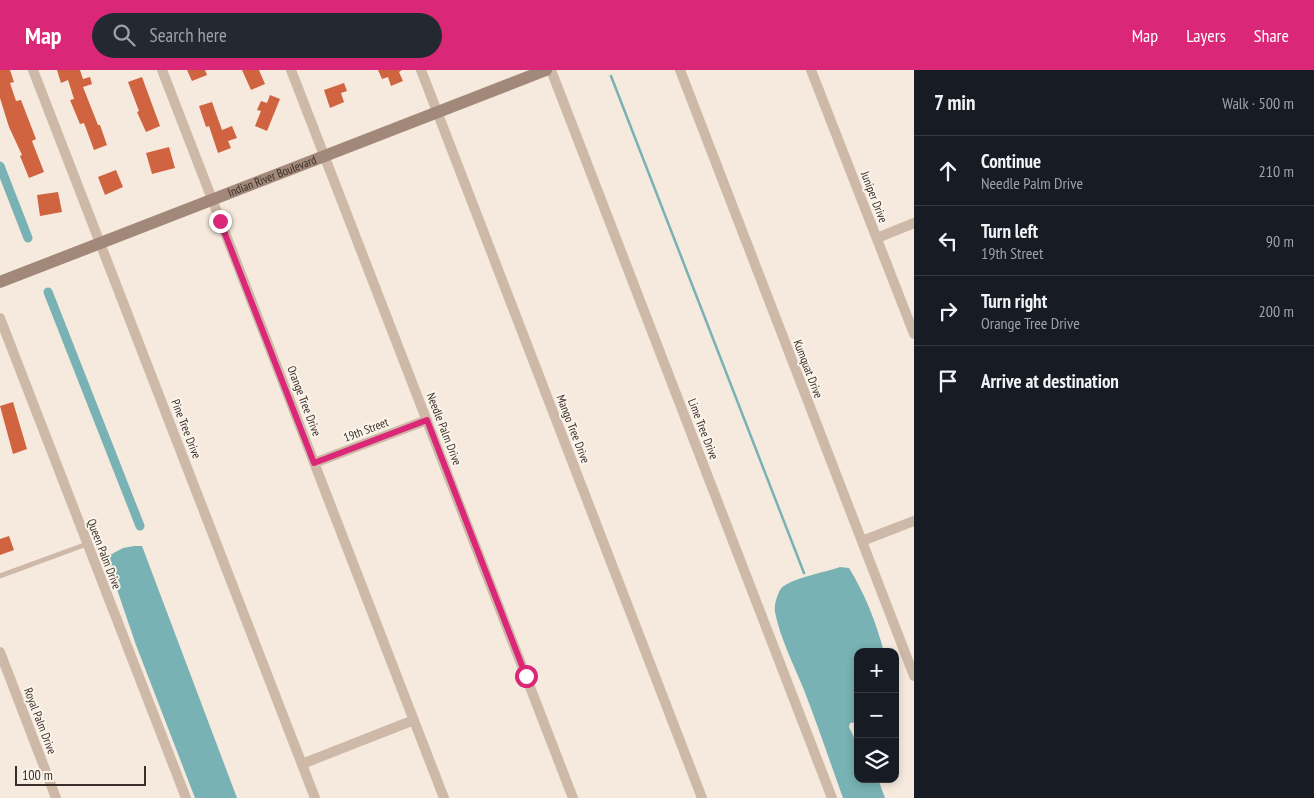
<!DOCTYPE html>
<html lang="en">
<head>
<meta charset="utf-8">
<style>
  body { margin:0; font-family:"PT Sans Narrow",sans-serif; background:#242831; color:#f1f3f6 }
  .controls { position:absolute; right:15px; bottom:15px; display:grid; overflow:hidden; border-radius:10px; box-shadow:0 2px 8px #0003 }
  .controls button { width:45px; height:45px; display:grid; place-items:center; padding:0; border:0; border-bottom:1px solid #363941; background:#171b24; color:#f1f3f6; font:25px sans-serif }
  .scale { position:absolute; left:15px; bottom:12px; width:131px; box-sizing:border-box; padding-left:5px; border:2px solid #3a2e29; border-top:0; font-size:14px; line-height:18px; white-space:nowrap; color:#3a2e29; -webkit-text-stroke:4px #fbf4ea; paint-order:stroke }
  .stop { position:absolute; width:15px; height:15px; margin:-11px; border:4px solid #db2777; border-radius:50%; background:#fff }
  .stop.end { background:#db2777; border-color:#fff; box-shadow:0 1px 5px #0008 }
  .list { margin:0; padding:0; list-style:none }
  h2 { display:flex; justify-content:space-between; align-items:center; height:65px; margin:0; padding:0 20px; font-size:21px }
  h2 small { font-size:16px; font-weight:400; color:#9ea1a6 }
  .list li { display:grid; grid-template-columns:32px 1fr auto; gap:15px; align-items:center; box-sizing:border-box; height:70px; padding:0 20px; border-top:1px solid #363941 }
  .list b { display:block; font-size:19px; white-space:nowrap }
  .list p { margin:0; font-size:16px; white-space:nowrap; color:#9ea1a6 }
  .list em { font-size:16px; font-style:normal; color:#9ea1a6 }
  .icon { flex:none; width:28px; height:28px; fill:none; stroke:currentColor; stroke-width:2; stroke-linecap:round; stroke-linejoin:round }
  .map { position:relative; flex:none; width:914px; height:728px; overflow:hidden }
  header { display:flex; align-items:center; gap:30px; box-sizing:border-box; height:70px; padding:0 25px; background:#db2777; color:#fff }
  header strong { font-size:24px }
  nav { display:flex; gap:28px; margin-inline-start:auto; font-size:18px }
  .search { width:350px; height:45px; background:#242831; display:flex; align-items:center; gap:12px; box-sizing:border-box; padding:0 18px; border-radius:28px; color:#9ea1a6; font-size:19px }
  main { display:flex }
  aside { flex:1; background:#171b24 }
  .map>svg:first-child { display:block }
  .water { fill:#79b2b4 }
  .lines { fill:none; stroke-linecap:round; stroke-linejoin:round }
  .stream { stroke:#79b2b4; stroke-width:2.5 }
  .canal { stroke:#79b2b4; stroke-width:9 }
  .building { fill:#d06340 }
  .lane { stroke:#ceb9a8; stroke-width:5 }
  .street { stroke:#ceb9a8; stroke-width:10 }
  .secondary { stroke:#a28879; stroke-width:12 }
  .route { stroke:#db2777; stroke-width:6 }
  .labels { text-anchor:middle; stroke-width:4; stroke-linejoin:round; paint-order:stroke }
  .street-label { font-size:12px; fill:#3a2e29; stroke:#fbf4ea }
</style>
</head>
<body>
<header>
<strong>Map</strong>
<div class="search"><svg class="icon" aria-label="search" viewBox="0 0 24 24"><circle cx="10" cy="10" r="6"/><path d="M15 15l6 6"/></svg>Search here</div>
<nav><a>Map</a><a>Layers</a><a>Share</a></nav>
</header>
<main>
<div class="map">
<svg width="914" height="728" viewBox="0 0 914 728">
  <rect width="100%" height="100%" fill="#f5eadd"/>
  <path class="water" d="M134 476H142L237 728H195L136 575 108 493 110 485 123 478Z
    M840 497 849 498C865 524 876 552 884 582H858V652L850 653 849 657 858 676V709H878L885 728H843C830 692 818 656 804 620 794 595 780 568 775 542 774 535 777 526 780 520 786 509 827 502 840 497Z"/>
  <g class="lines">
    <path class="stream" d="M611 6 804 503"/>
    <path class="canal" d="M0 96 28 168
      M48 222 140 456"/>
  </g>
  <path class="building" d="M0 0H10L14 12 10 13 16 31 21 30 36 69 32 71 44 102 29 108 20 86 22 85 9 57 0 28Z
    M57 0H80L83 9 90 7 92 14 83 17 98 55H100L107 75 94 80 84 53 80 54 70 30 74 29 68 10 61 13Z
    M187 0H205L207 5 192 11Z
    M242 0H259L265 14 251 20Z
    M378 0H402L399 2 403 11 391 16 388 7 382 9Z
    M142 7 160 56 146 62 137 42 139 41 128 12Z
    M344 13 347 21 341 23 344 32 330 38 324 20Z
    M270 25 280 29 267 61 255 56 261 41 257 40 261 31 267 33Z
    M212 32 222 60 232 56 237 68 228 71 231 78 218 83 209 56 206 57 199 36Z
    M169 77 175 98 152 104 146 83Z
    M116 100 123 117 105 125 98 107Z
    M58 122 62 142 40 146 37 125Z
    M13 332 27 379 13 384 0 336Z
    M9 466 14 480 0 485V469Z"/>
  <g class="lines">
    <path class="lane" d="M0 506 87 474"/>
    <path class="street" d="M33 0 315 728
      M162 0 444 728
      M291 0 573 728
      M421 0 702 728
      M551 0 832 728
      M680 0 914 606
      M811 0 914 264
      M877 168 914 153
      M0 248 186 728
      M314 393 427 350
      M862 471 914 451
      M0 582 56 728
      M302 694 414 650"/>
    <path class="secondary" id="s1" d="M0 212 546 0"/>
  </g>
  <g class="lines">
    <path class="route" d="M220 151 314 393 427 350 526 606"/>
  </g>
  <g class="labels">
    <g class="street-label">
      <text dy="4" stroke="none"><textPath href="#s1" startOffset="292">Indian River Boulevard</textPath></text>
      <text transform="translate(874 127) rotate(69)" y="4">Juniper Drive</text>
      <text transform="translate(808 299) rotate(69)" y="4">Kumquat Drive</text>
      <text transform="translate(304 331) rotate(69)" y="4">Orange Tree Drive</text>
      <text transform="translate(186 359) rotate(69)" y="4">Pine Tree Drive</text>
      <text transform="translate(444 359) rotate(69)" y="4">Needle Palm Drive</text>
      <text transform="translate(573 359) rotate(69)" y="4">Mango Tree Drive</text>
      <text transform="translate(703 359) rotate(69)" y="4">Lime Tree Drive</text>
      <text transform="translate(366 360) rotate(-21)" y="4">19th Street</text>
      <text transform="translate(104 484) rotate(69)" y="4">Queen Palm Drive</text>
      <text transform="translate(40 651) rotate(69)" y="4">Royal Palm Drive</text>
    </g>
  </g>
</svg>
<div class="controls">
<button>+</button>
<button>−</button>
<button><svg class="icon" aria-label="layers" viewBox="0 0 24 24"><path d="M12 4l9 5-9 5-9-5zM3 14l9 5 9-5"/></svg></button>
</div>
<div class="scale">100 m</div>
<div class="stop" style="left:526px;top:606px"></div>
<div class="stop end" style="left:220px;top:151px"></div>
</div>
<aside>
<h2>7 min<small>Walk · 500 m</small></h2>
<ul class="list">
<li><svg class="icon" aria-label="ahead" viewBox="0 0 24 24"><path d="M12 20V5M6 11l6-6 6 6"/></svg><div><b>Continue</b><p>Needle Palm Drive</p></div><em>210 m</em></li>
<li><svg class="icon" aria-label="left" viewBox="0 0 24 24"><path d="M17 20v-9H6M10 6l-5 5 5 5"/></svg><div><b>Turn left</b><p>19th Street</p></div><em>90 m</em></li>
<li><svg class="icon" aria-label="right" viewBox="0 0 24 24"><path d="M7 20v-9h11M14 6l5 5-5 5"/></svg><div><b>Turn right</b><p>Orange Tree Drive</p></div><em>200 m</em></li>
<li><svg class="icon" aria-label="arrive" viewBox="0 0 24 24"><path d="M6 21V4h12l-3 4 3 4H6"/></svg><div><b>Arrive at destination</b></div></li>
</ul>
</aside>
</main>
</body>
</html>
